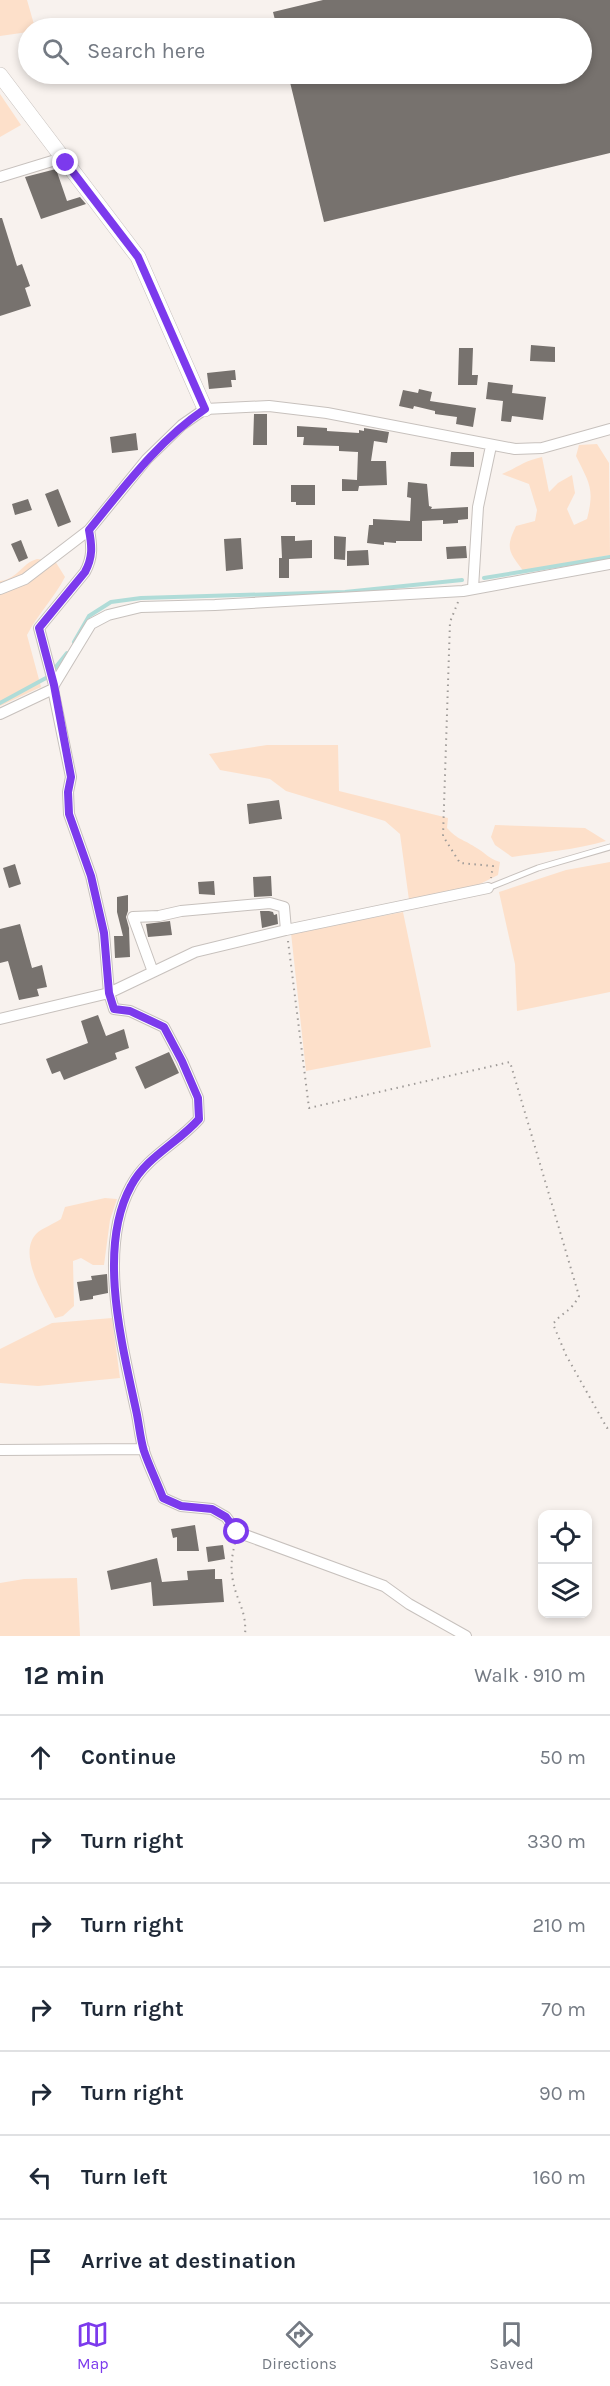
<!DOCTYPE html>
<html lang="en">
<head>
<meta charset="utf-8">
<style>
  body { margin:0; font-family:Karla,sans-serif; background:#f2f2f3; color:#1f2937 }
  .controls { position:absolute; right:18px; bottom:18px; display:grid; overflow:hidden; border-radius:12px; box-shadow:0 3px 9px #0003 }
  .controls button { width:54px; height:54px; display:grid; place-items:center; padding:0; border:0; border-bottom:2px solid #e0e1e3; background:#fff; color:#1f2937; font:30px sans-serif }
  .stop { position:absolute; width:18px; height:18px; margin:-14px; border:4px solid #7c3aed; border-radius:50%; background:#fff }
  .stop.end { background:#7c3aed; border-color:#fff; box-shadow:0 2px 6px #0008 }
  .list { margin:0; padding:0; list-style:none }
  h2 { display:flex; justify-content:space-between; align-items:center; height:78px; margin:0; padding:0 24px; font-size:26px }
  h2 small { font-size:20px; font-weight:400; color:#747a83 }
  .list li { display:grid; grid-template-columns:39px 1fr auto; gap:18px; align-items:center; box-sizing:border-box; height:84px; padding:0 24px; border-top:2px solid #e0e1e3 }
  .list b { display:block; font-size:22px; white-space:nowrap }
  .list em { font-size:20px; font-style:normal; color:#747a83 }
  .icon { flex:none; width:33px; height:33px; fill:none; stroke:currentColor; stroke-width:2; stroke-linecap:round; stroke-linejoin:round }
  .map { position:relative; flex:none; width:610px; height:1636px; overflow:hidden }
  .search { position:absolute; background:#fff; box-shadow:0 3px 9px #0003; left:18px; right:18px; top:18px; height:66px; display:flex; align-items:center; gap:15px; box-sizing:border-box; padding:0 21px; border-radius:33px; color:#747a83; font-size:22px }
  .sheet { height:666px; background:#fff }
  nav { display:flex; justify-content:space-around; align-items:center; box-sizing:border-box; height:84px; border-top:2px solid #e0e1e3; background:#fff; font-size:16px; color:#747a83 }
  nav a { display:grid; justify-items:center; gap:3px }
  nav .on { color:#7c3aed }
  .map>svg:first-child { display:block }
  .green { fill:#fde0ca }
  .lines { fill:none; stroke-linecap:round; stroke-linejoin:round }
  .stream { stroke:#b0dcd8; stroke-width:4 }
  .building { fill:#77726e }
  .lane-casing { stroke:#c7c1bd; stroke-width:7 }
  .street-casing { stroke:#c7c1bd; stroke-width:12 }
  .secondary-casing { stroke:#c7c1bd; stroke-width:16 }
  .path { stroke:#9f9b98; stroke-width:2; stroke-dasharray:1.5 4.5; stroke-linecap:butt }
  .lane { stroke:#fff; stroke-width:5 }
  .street { stroke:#fff; stroke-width:10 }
  .secondary { stroke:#fff; stroke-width:15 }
  .route { stroke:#7c3aed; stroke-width:8 }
</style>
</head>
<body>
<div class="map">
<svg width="610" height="1636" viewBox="0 0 610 1636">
  <rect width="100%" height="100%" fill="#f8f2ee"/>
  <path class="green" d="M0 0H27L35 28H28V32L0 36Z
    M0 94 21 125 0 137Z
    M597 444 609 463 610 555 524 572C509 552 505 549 516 526L535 521 537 510 529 484 502 474C519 467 523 461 542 457L549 492 558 483 572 475 575 493 567 509 574 525 587 519C595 488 589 483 576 456L579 445Z
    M37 559 55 561 65 577C54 598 38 614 27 635L41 687 0 706V581C18 579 22 563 37 559Z
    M267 745H338L339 791 448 818 447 828C458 840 463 839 475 847 486 853 487 858 500 862L498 875 478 885 409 900 400 834 385 821 286 791 270 779 220 770 209 754Z
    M495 825 585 828 606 841C575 850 544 852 512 857L495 845 491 837Z
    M610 862V992L517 1011 515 964 499 892 566 870Z
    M403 912 431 1047 306 1071 291 933Z
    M105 1198 117 1199 110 1220 104 1265H93L81 1258 73 1261 74 1306 63 1316 55 1318C45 1297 17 1255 36 1234 42 1228 54 1224 61 1219L65 1207Z
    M112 1318 120 1378 38 1386 0 1383V1349L52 1323Z
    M77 1578 80 1636H0V1583L24 1579Z"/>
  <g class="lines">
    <path class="stream" d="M484 578 610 557
      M74 642 89 616 111 602 141 598 345 592 462 580
      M55 668 67 653
      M0 703 46 678"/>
  </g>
  <path class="building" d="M323 0H610V153L324 222 288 74H582V28H277L273 12Z
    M56 169 67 201 80 197 86 204 41 219 25 177Z
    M0 218H2L17 266 22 264 30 286 25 288 31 306 0 316Z
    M531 345 555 347V362L530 361Z
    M459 348H473L472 375H478L477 385H458Z
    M235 370 236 380H231L232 387 209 389 207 373Z
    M488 382 513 385 512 393 546 397 543 420 512 416 511 422 501 421 503 401 486 399Z
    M419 389 432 392 430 401 476 408 473 427 456 424 457 417 435 414V411L414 406 413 409 399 406 403 390 418 393Z
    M254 414H267V445H253Z
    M297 426 327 428V431L359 433V430L364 431V428L389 432 387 443 374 441 371 461H386L387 485 359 486 358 491H342V479L357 480 358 452 339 451V446L303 445 304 437H297Z
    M136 433 138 450 112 453 110 437Z
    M451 452H474V467L450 466Z
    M408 482 427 484 429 506 432 507 431 509 468 507V519L458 520V523L443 524V520L422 521V541H396V543L384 542V545L367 543 369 525H373V519L410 521 411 498 407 497Z
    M291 485H315V505H296V502H291Z
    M58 489 71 522 58 527 45 494Z
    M28 499 32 510 15 515 12 504Z
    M281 536H295V541L312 540V558L289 559V578H279V558H282Z
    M334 536 346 537 345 560 334 559Z
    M241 538 243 569 226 571 224 539Z
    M21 540 28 558 19 562 11 544Z
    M466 546 467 558 447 559 446 547Z
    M368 550 369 565 347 566V551Z
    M279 800 282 819 249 824 247 804Z
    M15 864 21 884 9 888 3 868Z
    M271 876 272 896 254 897 253 877Z
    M214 881 215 895 199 894 198 882Z
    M128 895V911L126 917 129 928 130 957 115 958 114 936H123L117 912V897Z
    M260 911H269L273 912 274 915 277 914 278 924 262 928Z
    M170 921 172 935 148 937 146 924Z
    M20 924 32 968 42 965 47 987 37 989 39 996 19 1000 8 961 0 963V929Z
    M98 1015 106 1036 124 1029 129 1048 115 1053 117 1059 64 1080 60 1071 52 1074 46 1059 88 1043 81 1021Z
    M169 1052 179 1073 145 1089 135 1067Z
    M107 1274 108 1293 93 1296V1299L80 1301 77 1282 92 1280 91 1276Z
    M195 1525 199 1551H177V1537L173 1538 171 1529Z
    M223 1545 225 1559 208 1562 206 1547Z
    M157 1558 162 1582 188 1580 187 1571 215 1569V1579H222L224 1602 153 1606 151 1582 111 1590 107 1571Z"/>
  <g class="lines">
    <defs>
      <path id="lane" d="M488 888 538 868 610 847"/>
      <path id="street" d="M0 177 62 158
        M473 588 478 507 491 446
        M0 589 25 579 89 530 147 459 182 425 205 409 269 406 327 413 515 449 542 448 610 429
        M54 685 39 628 85 572C93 557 92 546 89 530
        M0 714 53 689
        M153 972 133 917 159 916 181 911 270 903 284 907 286 930
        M0 1019 109 993 195 952 286 930 488 888
        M0 1450 144 1449
        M466 1636 409 1604 384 1586 237 1532 226 1517 212 1509 181 1506 163 1498C157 1482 149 1467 144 1451 140 1438 139 1423 136 1410 122 1344 97 1248 131 1186 146 1157 178 1143 199 1119L198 1098 182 1061 164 1027 130 1011 114 1009 109 993 104 933 91 876 69 814 68 792 71 777 53 689 54 685 91 624 108 615 141 607 215 605 463 591 610 564"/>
      <path id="secondary" d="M0 75 138 257 205 409"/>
    </defs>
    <use href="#lane" class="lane-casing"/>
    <use href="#street" class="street-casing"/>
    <use href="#secondary" class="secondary-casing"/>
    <path class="path" d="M458 602 450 622 443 836 460 863 493 866 491 878
      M288 941 309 1108 510 1062 579 1296C570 1313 563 1311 553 1324L566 1355 607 1428 610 1426
      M235 1543C232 1556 230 1567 233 1581 237 1603 247 1610 245 1636"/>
    <use href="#lane" class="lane"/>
    <use href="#street" class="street"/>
    <use href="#secondary" class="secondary"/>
  </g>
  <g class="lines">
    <path class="route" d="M66 163 138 257 205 409C158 441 125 486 89 530 92 546 93 557 85 572L39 628 54 685 71 777 68 792 69 814 91 876 104 933 109 993 114 1009 130 1011 164 1027 182 1061 198 1098 199 1119C178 1143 146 1157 131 1186 97 1248 122 1344 136 1410 139 1423 140 1438 144 1451 149 1466 157 1482 163 1498L181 1506 212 1509 226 1517 237 1532"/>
  </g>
</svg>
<div class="controls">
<button><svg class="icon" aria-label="locate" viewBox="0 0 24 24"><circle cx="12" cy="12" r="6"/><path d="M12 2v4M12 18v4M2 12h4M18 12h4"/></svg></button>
<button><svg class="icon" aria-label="layers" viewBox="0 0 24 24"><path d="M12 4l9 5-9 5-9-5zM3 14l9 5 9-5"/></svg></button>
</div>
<div class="stop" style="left:237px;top:1532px"></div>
<div class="stop end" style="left:66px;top:163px"></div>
<div class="search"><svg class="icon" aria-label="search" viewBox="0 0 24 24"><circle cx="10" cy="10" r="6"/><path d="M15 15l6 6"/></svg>Search here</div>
</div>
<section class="sheet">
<h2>12 min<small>Walk · 910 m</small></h2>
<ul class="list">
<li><svg class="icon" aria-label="ahead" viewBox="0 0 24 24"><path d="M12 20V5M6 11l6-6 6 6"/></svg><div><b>Continue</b></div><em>50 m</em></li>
<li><svg class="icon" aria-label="right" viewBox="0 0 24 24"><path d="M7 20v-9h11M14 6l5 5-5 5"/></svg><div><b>Turn right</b></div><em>330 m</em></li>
<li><svg class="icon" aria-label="right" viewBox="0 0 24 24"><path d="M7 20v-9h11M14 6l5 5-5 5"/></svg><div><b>Turn right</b></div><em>210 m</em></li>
<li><svg class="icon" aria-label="right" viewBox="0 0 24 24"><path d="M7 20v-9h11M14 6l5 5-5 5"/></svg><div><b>Turn right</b></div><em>70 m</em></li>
<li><svg class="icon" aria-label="right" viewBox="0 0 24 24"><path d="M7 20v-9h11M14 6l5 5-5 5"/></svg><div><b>Turn right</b></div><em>90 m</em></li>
<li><svg class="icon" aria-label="left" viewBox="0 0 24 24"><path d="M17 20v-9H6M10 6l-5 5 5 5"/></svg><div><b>Turn left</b></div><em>160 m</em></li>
<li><svg class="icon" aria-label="arrive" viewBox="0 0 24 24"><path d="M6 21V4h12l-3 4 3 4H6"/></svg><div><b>Arrive at destination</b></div></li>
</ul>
</section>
<nav>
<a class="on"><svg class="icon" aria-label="map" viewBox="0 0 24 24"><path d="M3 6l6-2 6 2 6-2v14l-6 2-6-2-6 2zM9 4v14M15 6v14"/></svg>Map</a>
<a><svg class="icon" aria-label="directions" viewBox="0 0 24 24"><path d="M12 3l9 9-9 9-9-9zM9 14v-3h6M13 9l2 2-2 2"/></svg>Directions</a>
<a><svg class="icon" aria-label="saved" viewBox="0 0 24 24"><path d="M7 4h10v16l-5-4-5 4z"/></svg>Saved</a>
</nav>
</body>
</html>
